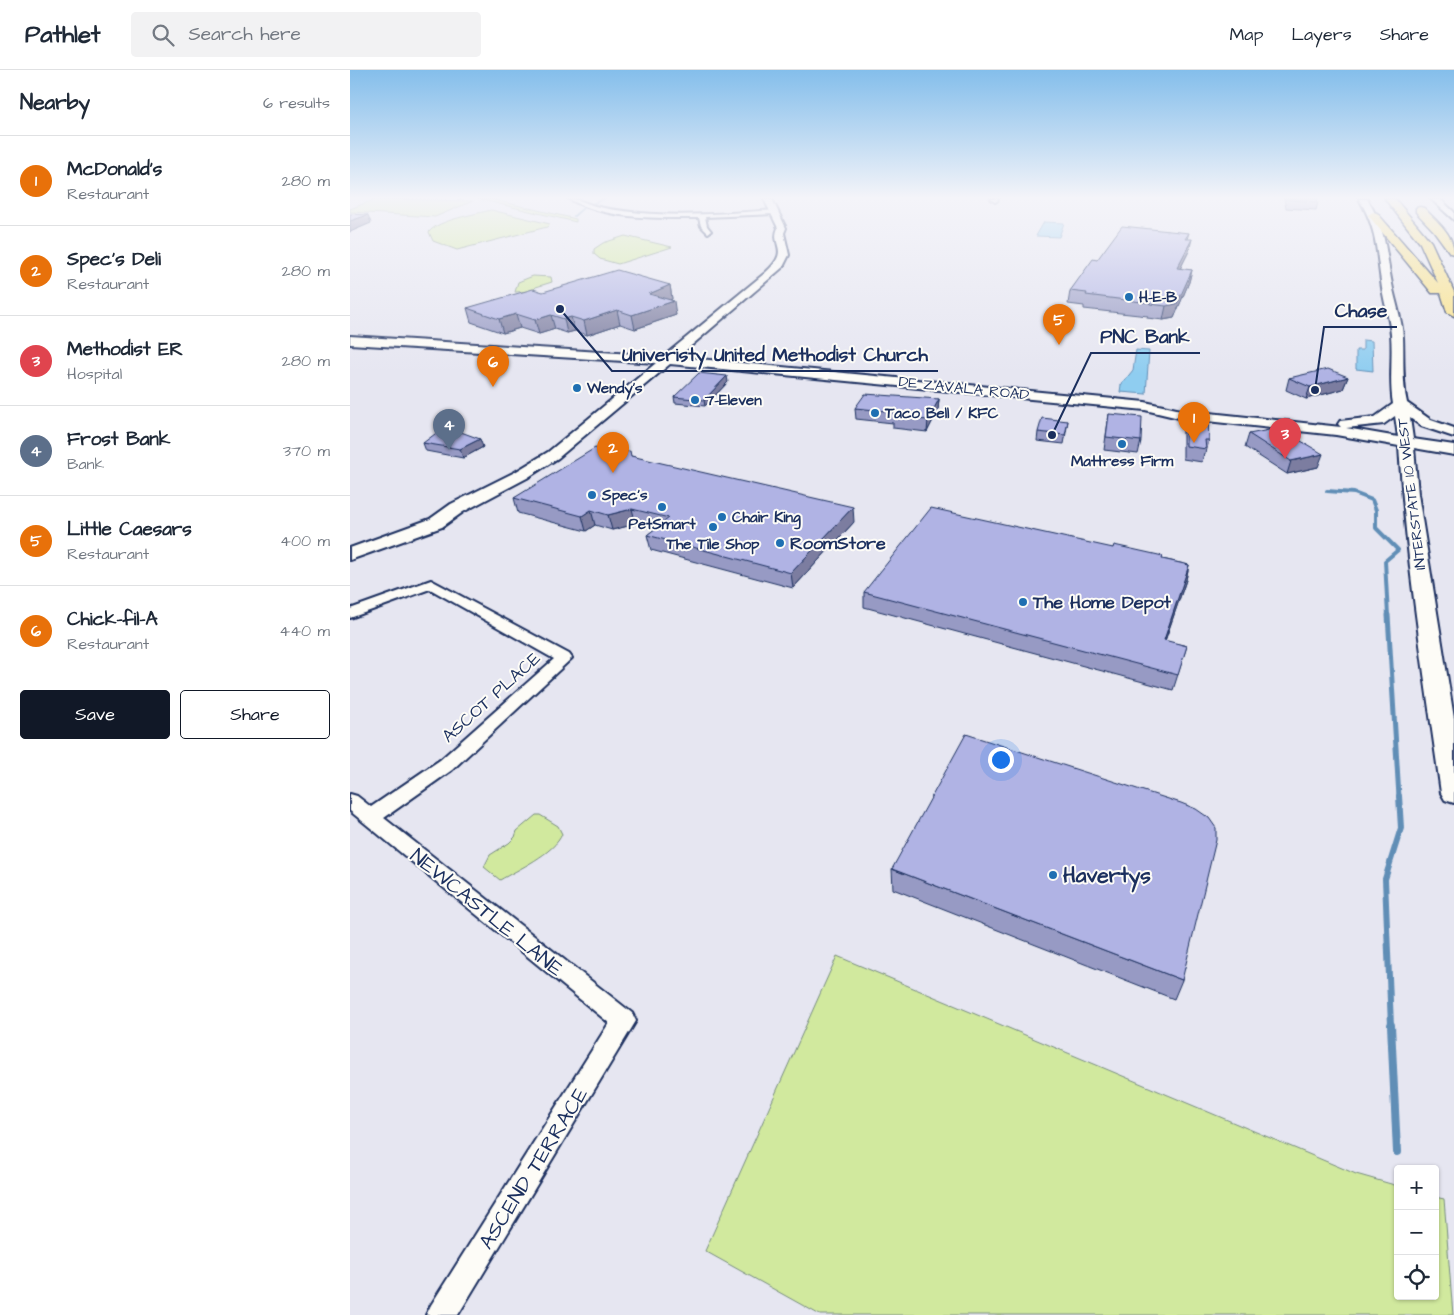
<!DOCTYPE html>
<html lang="en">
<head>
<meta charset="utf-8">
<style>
  body { margin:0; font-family:"Architects Daughter",sans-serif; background:#f2f2f3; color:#1f2937 }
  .controls { position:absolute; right:15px; bottom:15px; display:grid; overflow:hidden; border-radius:5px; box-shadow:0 1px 4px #0004 }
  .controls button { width:45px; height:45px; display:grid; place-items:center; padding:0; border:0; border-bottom:1px solid #e0e1e3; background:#fff; color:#1f2937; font:25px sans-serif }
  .you { position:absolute; left:650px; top:689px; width:18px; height:18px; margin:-12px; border:4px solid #fff; border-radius:50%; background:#1a73e8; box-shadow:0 0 0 8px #1a73e833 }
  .badge { display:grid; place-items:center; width:32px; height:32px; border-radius:50%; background:#111827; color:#fff; font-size:16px; font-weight:700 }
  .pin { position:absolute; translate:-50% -41px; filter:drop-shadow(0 1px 2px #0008) }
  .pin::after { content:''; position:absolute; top:26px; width:18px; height:15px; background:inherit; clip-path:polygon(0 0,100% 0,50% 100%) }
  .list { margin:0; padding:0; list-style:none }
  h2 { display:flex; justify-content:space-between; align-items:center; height:65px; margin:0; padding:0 20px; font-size:21px }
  h2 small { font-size:16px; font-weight:400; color:#747a83 }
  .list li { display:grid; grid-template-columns:32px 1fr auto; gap:15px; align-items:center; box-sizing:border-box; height:90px; padding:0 20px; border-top:1px solid #e0e1e3 }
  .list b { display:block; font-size:19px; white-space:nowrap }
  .list p { margin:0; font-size:16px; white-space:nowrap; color:#747a83 }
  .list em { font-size:16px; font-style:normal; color:#747a83 }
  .actions { display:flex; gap:10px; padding:15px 20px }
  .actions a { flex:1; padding:11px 0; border:1px solid #111827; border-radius:5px; text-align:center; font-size:18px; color:#111827 }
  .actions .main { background:#111827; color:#fff }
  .icon { flex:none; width:28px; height:28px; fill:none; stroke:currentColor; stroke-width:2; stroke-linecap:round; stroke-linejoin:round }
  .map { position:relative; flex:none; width:1104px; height:1245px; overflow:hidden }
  header { display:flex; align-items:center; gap:30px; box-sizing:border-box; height:70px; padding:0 25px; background:#fff; border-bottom:1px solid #e0e1e3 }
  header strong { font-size:24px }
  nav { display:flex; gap:28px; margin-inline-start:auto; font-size:18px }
  .search { width:350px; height:45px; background:#f2f2f3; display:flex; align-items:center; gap:12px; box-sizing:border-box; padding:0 18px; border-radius:5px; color:#747a83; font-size:19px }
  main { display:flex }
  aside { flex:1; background:#fff }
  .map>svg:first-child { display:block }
  .green { fill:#d1e99e; stroke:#768c7e }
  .water { fill:#8fcdf0; stroke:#618eb6 }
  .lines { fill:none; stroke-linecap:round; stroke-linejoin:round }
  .stream-far4 { stroke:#618eb6; stroke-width:2 }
  .stream-far3 { stroke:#618eb6; stroke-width:4 }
  .stream-far2 { stroke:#618eb6; stroke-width:5 }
  .stream-far1 { stroke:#618eb6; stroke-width:6 }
  .stream { stroke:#618eb6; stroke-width:8 }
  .street-casing { stroke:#1b2f5e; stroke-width:4 }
  .secondary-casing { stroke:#1b2f5e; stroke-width:4 }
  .highway-casing { stroke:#1b2f5e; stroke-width:3 }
  .street { fill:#fdfcf7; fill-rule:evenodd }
  .secondary { fill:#fdfcf7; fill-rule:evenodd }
  .highway { fill:#fae180; fill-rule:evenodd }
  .wall { fill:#979ac4; stroke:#1b2f5e }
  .shaded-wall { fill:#7b7da0; stroke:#1b2f5e }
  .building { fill:#b0b3e4; stroke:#1b2f5e }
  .poi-dot { fill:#1f6fb2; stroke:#fdfcf7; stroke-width:2 }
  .labels { text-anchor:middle; stroke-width:4; stroke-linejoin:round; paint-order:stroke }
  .far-poi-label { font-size:15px; font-weight:bold; fill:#1b2f5e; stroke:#fdfcf7; text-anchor:start }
  .far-street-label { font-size:15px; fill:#1b2f5e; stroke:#fdfcf7 }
  .poi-label { font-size:18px; font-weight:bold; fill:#1b2f5e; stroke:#fdfcf7; text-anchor:start }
  .street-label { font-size:18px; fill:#1b2f5e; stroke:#fdfcf7 }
  .near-poi-label { font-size:21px; font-weight:bold; fill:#1b2f5e; stroke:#fdfcf7; text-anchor:start }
  .near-street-label { font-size:21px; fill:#1b2f5e; stroke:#fdfcf7 }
  .leader { fill:none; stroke:#1b2f5e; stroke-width:2 }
  .callout-dot { fill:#1b2f5e; stroke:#fdfcf7; stroke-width:2 }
  .callout-label { font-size:19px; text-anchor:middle; font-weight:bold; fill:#1b2f5e; stroke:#fdfcf7; stroke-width:4; stroke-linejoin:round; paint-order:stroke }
</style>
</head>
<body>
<header>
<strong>Pathlet</strong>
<div class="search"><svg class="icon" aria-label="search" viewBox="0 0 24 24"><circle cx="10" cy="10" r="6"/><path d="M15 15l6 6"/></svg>Search here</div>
<nav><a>Map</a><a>Layers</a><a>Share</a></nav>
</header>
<main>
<aside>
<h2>Nearby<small>6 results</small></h2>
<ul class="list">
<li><span class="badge" style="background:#e8710a">1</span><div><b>McDonald's</b><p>Restaurant</p></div><em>280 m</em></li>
<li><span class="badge" style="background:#e8710a">2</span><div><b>Spec's Deli</b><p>Restaurant</p></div><em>280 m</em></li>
<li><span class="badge" style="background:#e0444e">3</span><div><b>Methodist ER</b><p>Hospital</p></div><em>280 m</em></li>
<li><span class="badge" style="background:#5c6f8a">4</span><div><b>Frost Bank</b><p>Bank</p></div><em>370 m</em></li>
<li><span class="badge" style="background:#e8710a">5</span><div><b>Little Caesars</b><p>Restaurant</p></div><em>400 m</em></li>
<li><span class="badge" style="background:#e8710a">6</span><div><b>Chick-fil-A</b><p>Restaurant</p></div><em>440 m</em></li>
</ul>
<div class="actions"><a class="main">Save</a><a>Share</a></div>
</aside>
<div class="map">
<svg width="1104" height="1245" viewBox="0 0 1104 1245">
  <rect width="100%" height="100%" fill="#e6e6f1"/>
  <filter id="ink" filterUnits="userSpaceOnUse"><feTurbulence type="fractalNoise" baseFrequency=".02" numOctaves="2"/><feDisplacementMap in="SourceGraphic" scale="10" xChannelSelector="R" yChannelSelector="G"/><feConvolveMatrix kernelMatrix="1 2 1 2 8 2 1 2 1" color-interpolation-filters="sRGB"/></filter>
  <g filter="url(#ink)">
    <path class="green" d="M26 129 123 131 85 147 0 142V139Z
      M128 129H140L226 149V152Z
      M141 140 200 154 197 157 107 180 83 171 79 162C88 150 126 144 141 140Z
      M275 166 322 177 268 194 250 189 244 184V179L253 173Z
      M183 206 201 207 202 212 186 217 182 221 165 222 168 212Z
      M186 745H190L208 756 212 764C205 783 167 800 150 810L134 797 140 785 159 773 165 767 167 761Z
      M487 886 1006 1104 1048 1116V1226H1085V1127L1094 1129 1103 1245H470L355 1181Z"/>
    <path class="water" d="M694 152 714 153 709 167 686 166Z
      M1013 270 1022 271 1023 301 1006 299V280H1013Z
      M786 280 799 281 796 324 770 322 771 315 783 300Z"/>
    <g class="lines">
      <path class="stream-far4" d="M242 134 254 129
        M224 146 233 138"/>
      <path class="stream-far3" d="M977 421 1004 423 1022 430 1026 440V458L1048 480 1035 491 1038 546"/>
      <path class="stream-far2" d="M1038 545 1049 727"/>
      <path class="stream-far1" d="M1041 956 1035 809 1051 758 1049 726"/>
      <path class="stream" d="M1041 955 1047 1082"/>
      <defs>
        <path id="street" d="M219 129C229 129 236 133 245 136 260 140 275 141 291 143 335 147 381 143 425 140L428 142 425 144 355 147 357 156 361 161 358 163 351 156 349 148C307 148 257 150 219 129Z
          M641 129H647L648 130 645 132Z
          M81 510 219 584 222 588 102 700 34 748 282 943 286 951 108 1245H76L81 1235 259 953 0 741V724L7 726 21 737 90 690 204 589 80 519 0 548V539Z"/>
        <path id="secondary" d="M414 129H422L436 158 434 163 439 185 433 197 328 287 795 332 831 340 991 357 988 354 990 351 1025 347 1043 334C1039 311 1043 288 1041 264 1039 246 1033 229 1031 211 1026 178 1027 159 1009 129H1017C1037 161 1035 180 1042 214 1045 231 1052 249 1053 267 1054 289 1052 311 1057 333L1081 350 1104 358V367L1071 356 1060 348 1063 369 1104 375V385L1064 378 1068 424 1104 648V733L1095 730 1091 723C1075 608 1056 492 1049 376L986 365 829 348 795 340 320 294 208 388 177 408 113 442 92 457 0 490V478L80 449 101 434 165 402 198 382 306 293 0 274V266L314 286 415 203C442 179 420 176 428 158ZM1045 346 1048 367 996 358 1034 354Z
          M1081 129H1090L1104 142V150Z"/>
        <path id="highway" d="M1035 129H1045L1081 172 1104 222V246L1097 242 1091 223H1082L1018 145 1023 142 1027 143 1088 213 1070 173Z
          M1070 137 1074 138C1087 152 1104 164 1104 184L1100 183 1084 161 1066 142V138Z"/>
      </defs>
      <use href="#street" class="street-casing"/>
      <use href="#secondary" class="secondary-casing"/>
      <use href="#highway" class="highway-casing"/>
      <use href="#street" class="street"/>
      <use href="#secondary" class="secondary"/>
      <use href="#highway" class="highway"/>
    </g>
    <path class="wall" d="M934 129H967L968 132 966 140 936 138Z
      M839 163 837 169 839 181 830 199 842 200 839 212 824 248 813 250 797 248 798 246 734 239V236L718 234 720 221 747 190Z
      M320 215 322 229 320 230 326 245 285 259 270 254 237 265 225 261 217 263 205 259 189 264 170 258 153 263 121 252 117 238Z
      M998 307 993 319 956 329 936 320 939 308Z
      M378 312 355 336 325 333 324 327Z
      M589 329 588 340 577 362 543 358V353L506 349 505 338Z
      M759 344 791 371 788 384 754 380Z
      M836 345 859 370 856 383H854L852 392 833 389V357Z
      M718 351 714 374 687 371 688 362Z
      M899 364 968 397 937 404 895 377Z
      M73 373 133 377 113 388 76 381Z
      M267 383 281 386 504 452 443 518 301 480 297 465 305 459 286 454 262 460 245 455 236 461 168 443 164 428Z
      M763 478 839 495 836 510 815 571 837 576 823 620 514 537V522Z
      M542 799 832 910 824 929 543 819Z"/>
    <path class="shaded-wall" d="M18 145 21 153 0 162V151Z
      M842 169 839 181 824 211 827 198Z
      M842 200 839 212 824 248 813 250 816 236Z
      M320 215 322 229 302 237 299 224Z
      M324 231 326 245 285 259 282 245Z
      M267 240 270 254 237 265 234 251Z
      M166 244 170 258 153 263 149 249Z
      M201 245 205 259 189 264 185 250Z
      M221 247 225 261 217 263 214 249Z
      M377 306 378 312 355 336 354 330Z
      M998 307 993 319 956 329 960 317Z
      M589 329 588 340 577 362 578 350Z
      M130 369 133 377 113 388 110 379Z
      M973 384 968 397 937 404 941 391Z
      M503 437 504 452 443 518 441 503Z
      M282 439 286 454 262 460 258 445Z
      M241 440 245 455 236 461 232 446Z
      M839 495 836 510 810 585 814 570Z"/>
    <path class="building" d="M939 129H967L968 132 939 130Z
      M0 144 18 145 0 151Z
      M772 156 839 163 835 169H842L827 198 842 200 827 234 816 236 800 234V233L736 225 737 223 720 221 743 189 747 190Z
      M267 200 320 215 299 224 324 231 282 245 267 240 234 251 221 247 214 249 201 245 185 250 166 244 149 249 117 238 183 219 193 222Z
      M978 299 998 307 960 317 939 308Z
      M349 303 377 306 354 330 324 327Z
      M515 324 589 329 578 350 543 347 546 342 505 338Z
      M759 344 792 347 791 371 756 367Z
      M836 345 858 347 859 370H855L856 379 836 376Z
      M692 348 718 351 715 365 688 362Z
      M929 358 973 384 941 391 899 364Z
      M89 361 99 363 111 362 130 369 110 379 73 373Z
      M245 378 267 383 280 381 281 386 503 437 441 503 297 465 319 448 282 439 258 445 241 440 232 446 164 428Z
      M581 438 763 478 764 475 813 486 812 489 839 495 814 570 837 576 828 605 514 522Z
      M616 664 831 733 846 739 859 748 866 758V770L832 910 542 799Z"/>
  </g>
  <linearGradient id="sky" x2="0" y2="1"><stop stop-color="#84beeb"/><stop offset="0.42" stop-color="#f4f4f9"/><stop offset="1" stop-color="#f4f4f9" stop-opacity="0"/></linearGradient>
  <rect width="1104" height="304" fill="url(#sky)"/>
  <g class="poi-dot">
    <circle cx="779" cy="227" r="5"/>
    <circle cx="227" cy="318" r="5"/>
    <circle cx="345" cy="330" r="5"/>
    <circle cx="525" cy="343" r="5"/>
    <circle cx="772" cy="374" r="5"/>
    <circle cx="242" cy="425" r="5"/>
    <circle cx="312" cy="437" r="5"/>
    <circle cx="372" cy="447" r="5"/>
    <circle cx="363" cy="457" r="5"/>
    <circle cx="430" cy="473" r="5"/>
    <circle cx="673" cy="532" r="5"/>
    <circle cx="703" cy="805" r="5"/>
  </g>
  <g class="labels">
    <g class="far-poi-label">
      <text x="789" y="232">H-E-B</text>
      <text x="237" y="323">Wendy's</text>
      <text x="355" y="335">7-Eleven</text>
      <text x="535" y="348">Taco Bell / KFC</text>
      <text x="772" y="396" text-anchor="middle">Mattress Firm</text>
      <text x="252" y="430">Spec's</text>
      <text x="382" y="452">Chair King</text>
      <text x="312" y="459" text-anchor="middle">PetSmart</text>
      <text x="363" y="479" text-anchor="middle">The Tile Shop</text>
    </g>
    <g class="far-street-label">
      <text transform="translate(614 318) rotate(6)" y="5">DE ZAVALA ROAD</text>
      <text transform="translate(1061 424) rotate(-97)" y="5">INTERSTATE 10 WEST</text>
    </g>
    <g class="poi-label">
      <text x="440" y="479">RoomStore</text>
      <text x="683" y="538">The Home Depot</text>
    </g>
    <g class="street-label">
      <text transform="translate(141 627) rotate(-42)" y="6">ASCOT PLACE</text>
    </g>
    <g class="near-poi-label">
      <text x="713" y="812">Havertys</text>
    </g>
    <g class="near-street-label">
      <text transform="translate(137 842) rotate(39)" y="7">NEWCASTLE LANE</text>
      <text transform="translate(183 1098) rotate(-58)" y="7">ASCEND TERRACE</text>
    </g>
  </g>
  <path class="leader" d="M965 320L974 257H1047M702 365L741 283H850M210 239L262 301H588"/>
  <g class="callout-dot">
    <circle cx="965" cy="320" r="5"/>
    <circle cx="702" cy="365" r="5"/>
    <circle cx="210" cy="239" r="5"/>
  </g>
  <g class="callout-label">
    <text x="1011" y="247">Chase</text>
    <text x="795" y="273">PNC Bank</text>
    <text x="425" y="291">Univeristy United Methodist Church</text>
  </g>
</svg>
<div class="controls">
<button>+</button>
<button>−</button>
<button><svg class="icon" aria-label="locate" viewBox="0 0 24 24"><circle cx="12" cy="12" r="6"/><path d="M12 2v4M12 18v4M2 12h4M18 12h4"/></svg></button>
</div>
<div class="you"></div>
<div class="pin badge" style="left:844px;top:373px;background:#e8710a">1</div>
<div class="pin badge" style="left:263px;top:403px;background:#e8710a">2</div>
<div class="pin badge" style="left:935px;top:389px;background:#e0444e">3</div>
<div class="pin badge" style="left:99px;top:380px;background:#5c6f8a">4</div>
<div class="pin badge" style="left:709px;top:275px;background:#e8710a">5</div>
<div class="pin badge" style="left:143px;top:317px;background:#e8710a">6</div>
</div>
</main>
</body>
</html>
